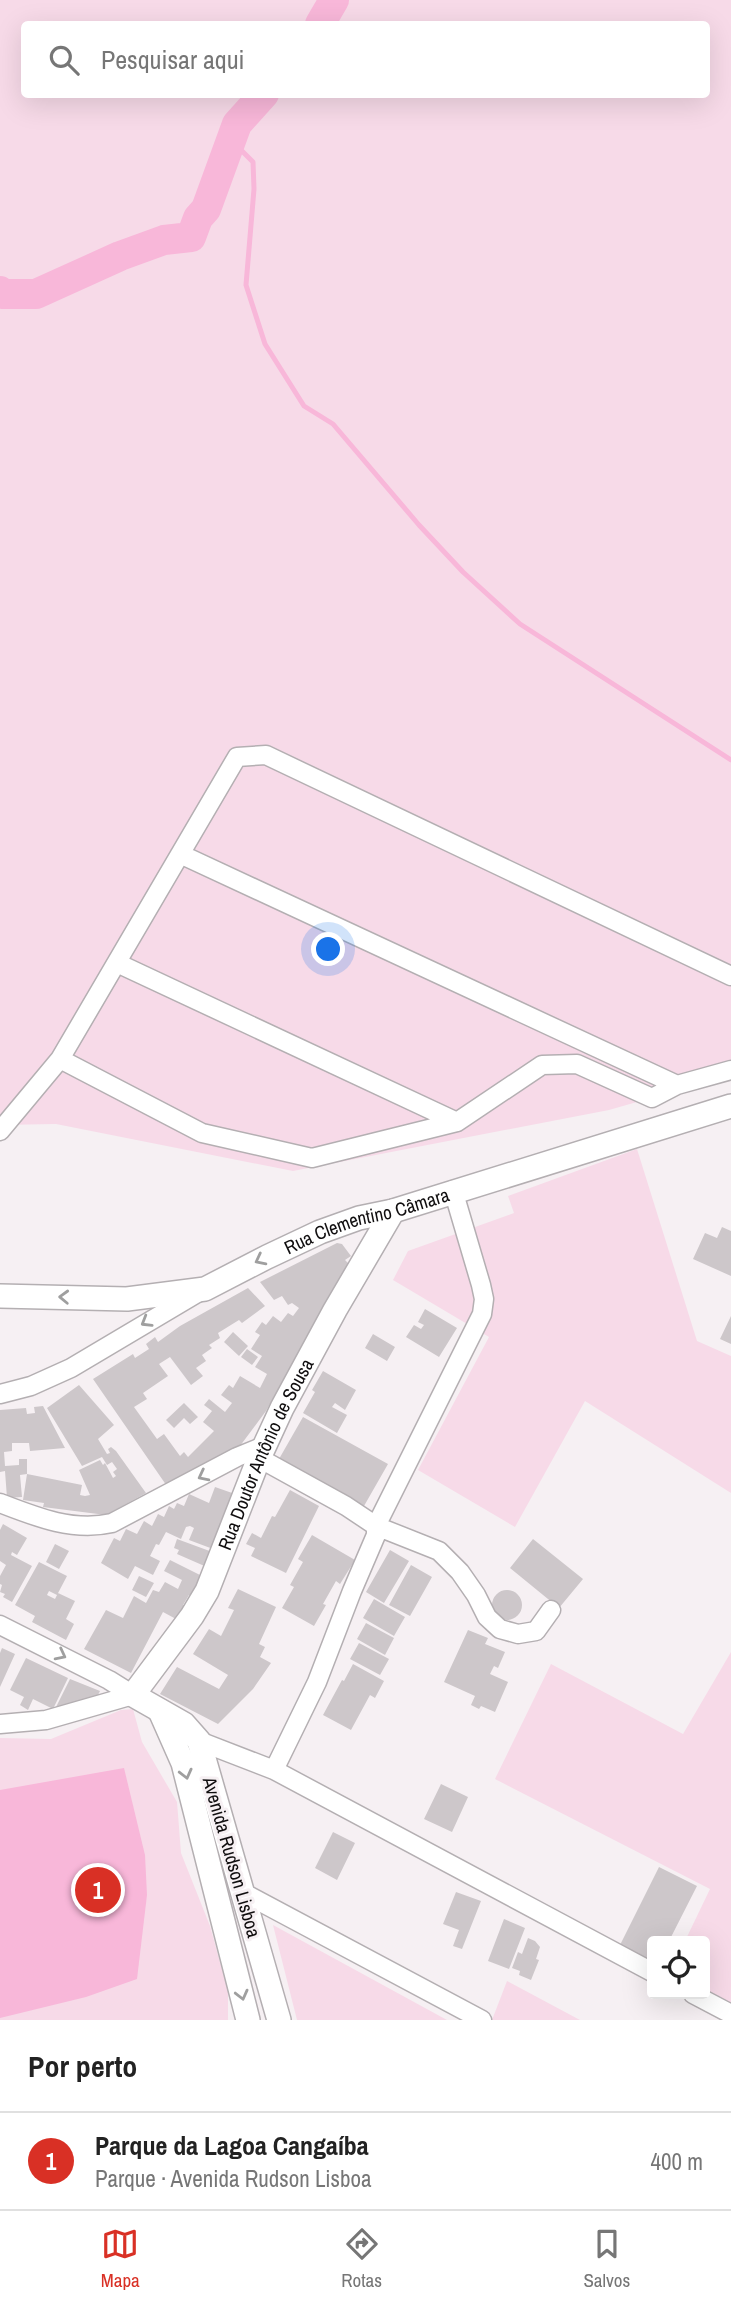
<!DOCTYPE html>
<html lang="pt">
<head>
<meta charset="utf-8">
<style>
  body { margin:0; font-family:"Archivo Narrow",sans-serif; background:#f6f6f6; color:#222 }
  .controls { position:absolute; right:21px; bottom:21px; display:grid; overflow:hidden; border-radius:7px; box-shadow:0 7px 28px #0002 }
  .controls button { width:63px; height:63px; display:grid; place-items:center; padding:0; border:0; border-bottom:2px solid #e0e0e0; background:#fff; color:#222; font:35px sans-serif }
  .you { position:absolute; left:329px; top:950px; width:24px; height:24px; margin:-18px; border:5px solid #fff; border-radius:50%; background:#1a73e8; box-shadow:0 0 0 10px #1a73e833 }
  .badge { display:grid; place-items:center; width:46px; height:46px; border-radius:50%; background:#d93025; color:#fff; font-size:23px; font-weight:700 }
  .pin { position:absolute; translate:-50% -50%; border:4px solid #fff; box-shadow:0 2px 7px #0006 }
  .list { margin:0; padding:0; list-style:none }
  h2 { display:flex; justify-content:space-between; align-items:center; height:91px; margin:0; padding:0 28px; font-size:30px }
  h2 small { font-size:23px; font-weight:400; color:#767676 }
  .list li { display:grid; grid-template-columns:46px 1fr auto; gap:21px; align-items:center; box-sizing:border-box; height:98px; padding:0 28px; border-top:2px solid #e0e0e0 }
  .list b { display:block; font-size:26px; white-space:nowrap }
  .list p { margin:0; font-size:23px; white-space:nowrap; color:#767676 }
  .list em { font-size:23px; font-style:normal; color:#767676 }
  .icon { flex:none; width:38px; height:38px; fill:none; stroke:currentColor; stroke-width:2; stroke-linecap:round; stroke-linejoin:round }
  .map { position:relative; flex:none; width:731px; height:2020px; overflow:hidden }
  .search { position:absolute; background:#fff; box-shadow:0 7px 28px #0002; left:21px; right:21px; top:21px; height:77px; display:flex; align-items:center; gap:18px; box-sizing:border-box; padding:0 24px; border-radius:7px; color:#767676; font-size:26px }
  .sheet { height:189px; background:#fff }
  nav { display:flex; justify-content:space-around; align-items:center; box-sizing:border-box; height:98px; border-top:2px solid #e0e0e0; background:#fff; font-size:19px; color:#767676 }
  nav a { display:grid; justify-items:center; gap:4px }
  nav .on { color:#d93025 }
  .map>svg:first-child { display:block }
  .green { fill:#f7dae8; fill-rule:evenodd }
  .water { fill:#f8b7d9 }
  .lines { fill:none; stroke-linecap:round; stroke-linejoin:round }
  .stream { stroke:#f8b7d9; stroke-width:5 }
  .river { stroke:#f8b7d9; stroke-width:30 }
  .building { fill:#cdc7ca }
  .minor-casing { stroke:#b4afb2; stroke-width:21 }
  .major-casing { stroke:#b4afb2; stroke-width:26 }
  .minor { stroke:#fff; stroke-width:18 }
  .major { stroke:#fff; stroke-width:23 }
  .oneway { stroke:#9f9f9f }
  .labels { text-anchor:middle; stroke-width:6; stroke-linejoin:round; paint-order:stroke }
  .street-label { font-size:19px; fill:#100e0f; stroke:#f6f0f3 }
</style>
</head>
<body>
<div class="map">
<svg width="731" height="2020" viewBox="0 0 731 2020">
  <rect width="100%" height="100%" fill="#f6f0f3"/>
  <path class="green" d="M0 0H731V1075L609 1110 293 1171 56 1124 0 1125ZM24 24H706V94H24Z
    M637 1149 697 1341 731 1356V1493L585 1401 515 1527 418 1470 489 1337 393 1280 408 1251 514 1213 508 1196Z
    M731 1652V2005L705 1991V1941H685L710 1889 495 1779 551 1664 683 1734Z
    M133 1709 142 1742 177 1802 181 1853 210 1926 228 1991V2020H0V1738L51 1739 121 1710Z
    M273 1925 447 2020H297Z
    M507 1981 580 2020H492Z"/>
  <path class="water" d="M124 1768 145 1855 147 1895 137 1979 86 1997 0 2018V1790Z"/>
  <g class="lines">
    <path class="stream" d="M233 136 239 148 253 162 254 189 246 285 265 344 304 406 333 424 419 525 463 572 520 624 731 760"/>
    <path class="river" d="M320 24 334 0
      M0 291 3 294H36L120 256 164 240 191 237 198 218 206 209 237 124 264 94"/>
  </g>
  <path class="building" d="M722 1227 731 1231V1276L693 1259 705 1233 717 1238Z
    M337 1243 342 1244 351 1256 345 1260 355 1270 287 1373 266 1411 237 1450 171 1492 93 1379 133 1354 135 1358 149 1349 146 1344 155 1337 158 1342 180 1326 248 1288 265 1306 242 1323 239 1320 218 1333 220 1338 209 1345 212 1348 202 1355 206 1361 196 1368 203 1376 191 1385 170 1357 159 1364 168 1376 143 1393 147 1399 134 1407 157 1439 164 1434 180 1456 184 1452 188 1457 214 1431 203 1422 212 1411 204 1405 209 1399 225 1412 232 1403 221 1395 229 1385 233 1388 240 1376 260 1388 267 1374 255 1367 262 1356 251 1349 260 1335 255 1332 262 1322 266 1325 273 1316 281 1322 288 1313 293 1316 299 1308 292 1303 288 1305 282 1296 274 1300 260 1282Z
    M425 1309 457 1328 439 1357 406 1337 414 1325 421 1329 424 1325 418 1322Z
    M731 1316V1344L720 1339Z
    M233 1332 248 1346 239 1356 224 1342Z
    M373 1334 395 1347 387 1361 365 1348Z
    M247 1349 258 1357 252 1365 241 1357Z
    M323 1371 356 1390 345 1410 335 1403 332 1407 347 1415 337 1433 303 1413 315 1392 312 1390Z
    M79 1385 114 1425 98 1439 107 1454 110 1453 108 1449 111 1447 116 1451 146 1493 106 1515 43 1507 44 1503 23 1500 27 1474 82 1485 80 1495 85 1496 90 1495 79 1470 100 1460 103 1465 105 1463 113 1478 116 1476 113 1472 117 1469 112 1462 107 1465 102 1457 82 1466 47 1408Z
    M184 1403 198 1417 190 1424 184 1418 174 1428 166 1420Z
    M43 1406 65 1448 30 1451 29 1443H12V1451L4 1452 5 1466 19 1465V1459H27V1474L20 1475 22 1497 7 1498 5 1471 0 1472V1410L26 1408 27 1414 35 1413 34 1407Z
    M303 1417 388 1464 360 1513 275 1466Z
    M215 1487 235 1494 213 1549 189 1540 194 1528 190 1526 186 1527 181 1539 166 1532 159 1545 156 1544 150 1556 160 1561 153 1575 135 1566 128 1579 101 1563 114 1538 120 1541 126 1529 137 1534 144 1521 152 1526 158 1514 164 1517 169 1506 174 1509 177 1503 184 1506 189 1494 209 1503Z
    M290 1490 319 1506 286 1573 251 1556 255 1548 246 1544 252 1533 261 1538 272 1516 275 1517Z
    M3 1524 27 1538 17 1555 12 1552 11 1555 32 1566 12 1602 3 1597 5 1594 0 1592 2 1585 0 1584V1576L6 1565 0 1561V1530Z
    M312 1535 355 1560 340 1584 336 1581 323 1604 326 1605 314 1626 282 1608 294 1587 290 1585 303 1562 298 1559Z
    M177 1539 215 1553 209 1568 177 1554 179 1550 174 1548Z
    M533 1539 583 1579 559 1608 510 1568Z
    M55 1544 69 1551 59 1569 46 1562Z
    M390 1550 409 1561 384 1603 366 1592Z
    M170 1560 208 1579 198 1599 189 1595 183 1605 192 1610 176 1619 163 1612 131 1673 84 1649 106 1610 123 1618 134 1596 146 1603 153 1590 159 1592 165 1582 178 1589 182 1580 164 1571Z
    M39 1562 67 1576 57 1595 49 1591 47 1595 55 1599 58 1593 75 1601 66 1619 74 1624 66 1640 32 1622 35 1616 15 1605Z
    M411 1565 432 1577 410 1616 389 1605Z
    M139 1576 154 1583 146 1597 132 1590Z
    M238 1589 276 1607 259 1644 265 1647 260 1657 271 1663 253 1689 218 1724 160 1694 177 1667 219 1689 228 1675 193 1654 209 1629 221 1636 234 1610 228 1608Z
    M492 1605a15 15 0 1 1 30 0a15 15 0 1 1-30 0Z
    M374 1599 405 1617 394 1636 363 1618Z
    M366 1623 394 1638 385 1655 357 1639Z
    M468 1630 488 1638 485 1644 505 1652 498 1668 494 1666 490 1674 508 1682 495 1712 481 1706 479 1709 471 1705 475 1696 444 1682Z
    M359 1643 389 1659 380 1675 350 1659Z
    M2 1648 15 1654 0 1687V1653Z
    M26 1658 68 1678 53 1709 33 1699 28 1710 20 1705 24 1697 10 1690Z
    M353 1664 384 1681 375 1698 370 1695 351 1730 323 1715 342 1680 344 1681Z
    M70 1679 100 1691 97 1697 54 1711Z
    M441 1784 468 1797 452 1832 424 1819Z
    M333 1832 355 1843 337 1880 315 1868Z
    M659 1867 697 1886 669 1941H652V1961L620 1945Z
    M456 1892 481 1901 462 1949 453 1946 459 1930 443 1924Z
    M504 1919 525 1928 509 1969 488 1961Z
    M528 1938 535 1941 540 1947 536 1959 539 1960 531 1980 519 1975 520 1971 512 1968 518 1952 522 1954Z"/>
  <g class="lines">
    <defs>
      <path id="minor" d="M180 854 677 1085
        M117 963 457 1122
        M60 1059 202 1133 312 1158 457 1122 542 1065 577 1064 652 1098 677 1085 731 1070
        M0 1131 60 1059 237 757 266 755 731 976
        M0 1394 31 1386 71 1368 199 1292
        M259 1458 346 1506 376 1526 439 1551 460 1572 476 1595 487 1617 500 1629 518 1634 536 1631 551 1610
        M0 1503C36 1517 73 1532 112 1523L237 1457 264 1446
        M0 1625 109 1680 133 1695
        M0 1724 46 1720 133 1695
        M199 1741 274 1770 652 1972
        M274 1770 317 1682 352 1591 376 1535V1526L482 1314 484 1299 481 1285 453 1190
        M240 1891 482 2020
        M693 1994 731 2014"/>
      <g id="major">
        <path id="s1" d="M0 1296 127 1299 205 1289 267 1257 320 1232 359 1218 393 1211 731 1106"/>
        <path d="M160 1711 183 1763 248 2020"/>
        <path id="s2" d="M279 2020 199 1741 184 1724 133 1695 192 1616 207 1591 259 1458 282 1408 335 1310 393 1211"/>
      </g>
    </defs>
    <use href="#minor" class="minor-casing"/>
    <use href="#major" class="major-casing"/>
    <use href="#minor" class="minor"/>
    <use href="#major" class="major"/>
  </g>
  <defs><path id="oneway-chevron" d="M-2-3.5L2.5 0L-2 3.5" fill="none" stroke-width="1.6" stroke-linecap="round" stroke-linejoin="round" transform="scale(1.75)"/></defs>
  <g class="oneway">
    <use href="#oneway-chevron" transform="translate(260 1260) rotate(153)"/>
    <use href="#oneway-chevron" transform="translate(64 1297) rotate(-178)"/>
    <use href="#oneway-chevron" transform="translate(146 1322) rotate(149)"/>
    <use href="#oneway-chevron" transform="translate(203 1476) rotate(153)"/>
    <use href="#oneway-chevron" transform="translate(61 1655) rotate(27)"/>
    <use href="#oneway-chevron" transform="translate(186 1774) rotate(76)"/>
    <use href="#oneway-chevron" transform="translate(242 1995) rotate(76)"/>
  </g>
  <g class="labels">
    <g class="street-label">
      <text dy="7" stroke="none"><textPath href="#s1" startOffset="382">Rua Clementino Câmara</textPath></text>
      <text dy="7" stroke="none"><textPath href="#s2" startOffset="648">Rua Doutor Antônio de Sousa</textPath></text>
      <text transform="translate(232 1857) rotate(74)" y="7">Avenida Rudson Lisboa</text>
    </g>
  </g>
</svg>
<div class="controls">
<button><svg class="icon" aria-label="locate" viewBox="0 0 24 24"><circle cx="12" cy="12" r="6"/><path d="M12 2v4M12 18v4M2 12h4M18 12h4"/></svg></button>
</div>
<div class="you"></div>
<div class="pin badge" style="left:98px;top:1890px">1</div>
<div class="search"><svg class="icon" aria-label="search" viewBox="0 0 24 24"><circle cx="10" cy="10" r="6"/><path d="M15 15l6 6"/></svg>Pesquisar aqui</div>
</div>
<section class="sheet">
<h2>Por perto<small></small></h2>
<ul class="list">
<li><span class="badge">1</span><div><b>Parque da Lagoa Cangaíba</b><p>Parque · Avenida Rudson Lisboa</p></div><em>400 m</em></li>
</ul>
</section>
<nav>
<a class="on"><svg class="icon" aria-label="map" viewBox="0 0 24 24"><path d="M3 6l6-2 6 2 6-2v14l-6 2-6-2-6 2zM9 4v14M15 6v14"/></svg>Mapa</a>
<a><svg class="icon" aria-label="directions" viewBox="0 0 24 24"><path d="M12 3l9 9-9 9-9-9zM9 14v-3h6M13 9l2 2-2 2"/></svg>Rotas</a>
<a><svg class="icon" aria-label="saved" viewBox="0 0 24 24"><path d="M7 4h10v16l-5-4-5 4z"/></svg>Salvos</a>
</nav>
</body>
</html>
